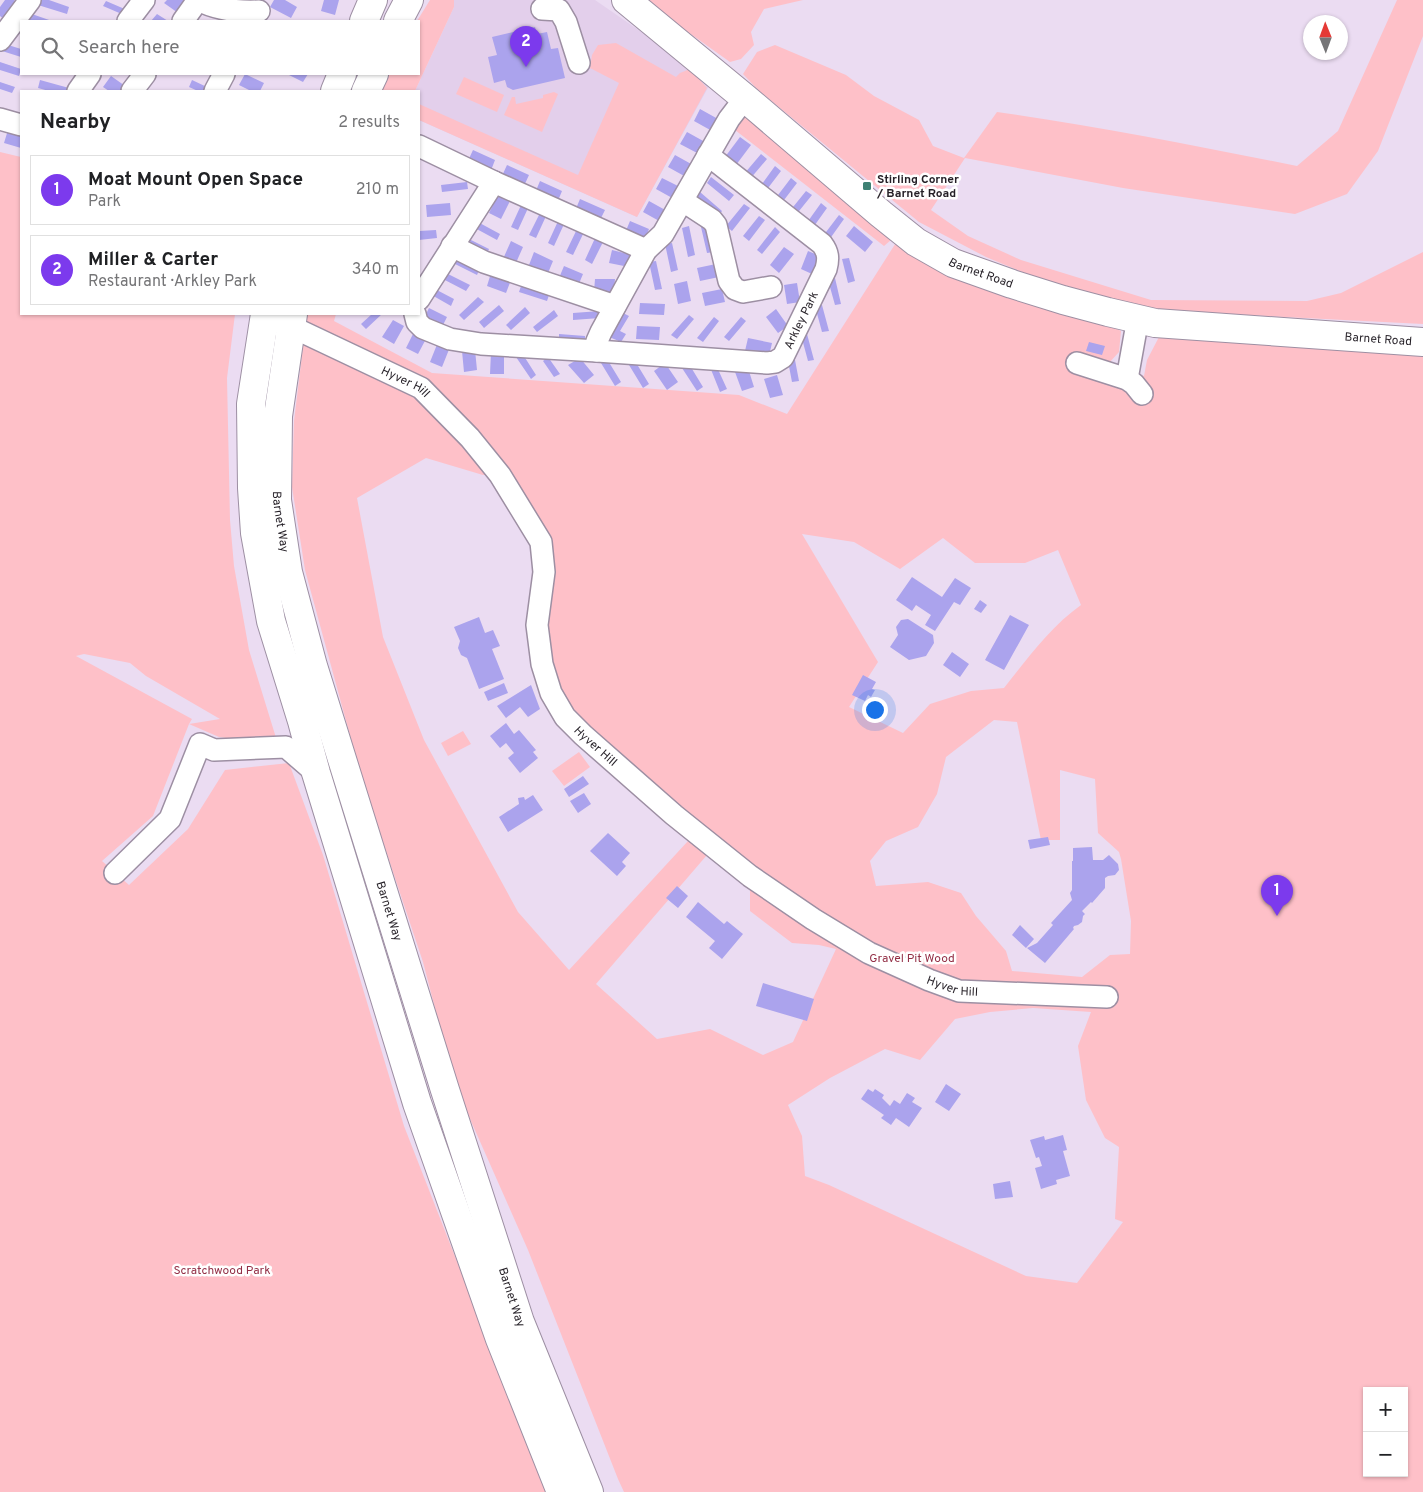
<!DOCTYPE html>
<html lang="en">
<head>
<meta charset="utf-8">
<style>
  body { margin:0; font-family:Overpass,sans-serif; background:#f6f6f6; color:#202124 }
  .controls { position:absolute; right:15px; bottom:15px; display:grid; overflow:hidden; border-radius:0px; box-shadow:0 1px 4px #0004 }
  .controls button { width:45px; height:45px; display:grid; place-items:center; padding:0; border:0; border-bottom:1px solid #e0e0e0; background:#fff; color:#202124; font:25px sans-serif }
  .compass { position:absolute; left:1303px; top:15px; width:45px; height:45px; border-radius:50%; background:#fff; box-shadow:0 1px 4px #0004; rotate:359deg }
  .you { position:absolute; left:874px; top:709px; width:18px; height:18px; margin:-12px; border:4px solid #fff; border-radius:50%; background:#1a73e8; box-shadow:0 0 0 8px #1a73e833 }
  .badge { display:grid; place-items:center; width:32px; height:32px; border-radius:50%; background:#7c3aed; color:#fff; font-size:16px; font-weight:700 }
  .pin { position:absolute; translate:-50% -41px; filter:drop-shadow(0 1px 2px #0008) }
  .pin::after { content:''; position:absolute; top:26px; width:18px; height:15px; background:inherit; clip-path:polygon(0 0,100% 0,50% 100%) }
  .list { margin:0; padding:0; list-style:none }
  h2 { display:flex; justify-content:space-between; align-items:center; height:65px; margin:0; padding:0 20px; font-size:21px }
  h2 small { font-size:16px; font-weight:400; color:#757577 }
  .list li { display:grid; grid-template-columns:32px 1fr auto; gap:15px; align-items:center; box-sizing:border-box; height:70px; margin:0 10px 10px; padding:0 10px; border:1px solid #e0e0e0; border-radius:0px }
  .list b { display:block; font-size:19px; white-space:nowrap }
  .list p { margin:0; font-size:16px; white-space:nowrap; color:#757577 }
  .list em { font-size:16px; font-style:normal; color:#757577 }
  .icon { flex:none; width:28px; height:28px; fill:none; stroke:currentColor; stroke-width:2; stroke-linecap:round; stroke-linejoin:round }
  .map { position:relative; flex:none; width:1423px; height:1492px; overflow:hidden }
  .search { position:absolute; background:#fff; box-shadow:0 1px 4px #0004; left:20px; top:20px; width:400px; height:55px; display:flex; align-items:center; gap:12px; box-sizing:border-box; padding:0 18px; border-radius:0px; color:#757577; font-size:19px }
  .panel { position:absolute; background:#fff; box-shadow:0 1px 4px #0004; left:20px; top:90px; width:400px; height:225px; border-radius:0px }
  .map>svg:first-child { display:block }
  .built { fill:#e3cfeb }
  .green { fill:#fec0c8; fill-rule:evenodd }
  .building { fill:#aba3ed }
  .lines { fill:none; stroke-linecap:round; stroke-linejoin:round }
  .minor-casing { stroke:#9d8fa3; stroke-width:24 }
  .major-casing { stroke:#9d8fa3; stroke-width:30 }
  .highway-casing { stroke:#9d8fa3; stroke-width:30 }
  .minor { stroke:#fff; stroke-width:21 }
  .major { stroke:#fff; stroke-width:28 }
  .highway { stroke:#fff; stroke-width:28 }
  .poi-dot { fill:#3e8174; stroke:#fff; stroke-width:2 }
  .labels { text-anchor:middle; stroke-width:5; stroke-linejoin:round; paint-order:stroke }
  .poi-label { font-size:12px; font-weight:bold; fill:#241f26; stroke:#fff; text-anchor:start }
  .street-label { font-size:12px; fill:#241f26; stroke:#fff }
  .park-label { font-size:12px; fill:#932f46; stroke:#fff }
</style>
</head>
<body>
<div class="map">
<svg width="1423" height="1492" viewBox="0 0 1423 1492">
  <rect width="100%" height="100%" fill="#ebdcf2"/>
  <path class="built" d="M454 0H595L682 60 710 84 637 217 419 120V91H415L454 7Z"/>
  <path class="green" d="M430 0H454V7L415 91H381L389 74H419V21H417Z
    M643 0H803L764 9 751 32 754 45 741 59 730 62Z
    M1397 0H1423V36L1378 151 1347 194 1295 214 1123 188 965 158 931 210 968 236 1021 260 1151 300 1307 301 1341 293 1423 252V324L1168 311 1119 304 1066 290 986 257 919 222 758 90 743 74 757 52 775 45 846 75 874 96 919 120 933 146 964 158 997 112C1098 126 1197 146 1297 166L1338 131Z
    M616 43 676 77 680 73 690 69 707 88 637 217 419 120V104L578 175 619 83 590 68 592 55 598 45Z
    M464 77 504 95 497 112 456 94Z
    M554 92 558 94 542 132 504 115 512 97H515L516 104 543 98V95Z
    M741 113 891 232V240L884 246 735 130 733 121Z
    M0 152 21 157V314H235L227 378 230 520 234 566 249 650 277 741H247L219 737 189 724 153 816 102 861 129 885 188 829 225 770 289 763 323 855 404 1126 547 1492H0ZM84 654 130 663 146 676 220 719 189 724 192 719 76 656Z
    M899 238 1094 317 1121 331 1119 352 1109 363 1144 376 1147 360 1160 335 1423 352V1492H624L618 1479 528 1250 455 1085 423 962 361 776 305 570 292 487 294 421 307 314H336L334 321 432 373 739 395 787 414ZM426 458 483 475H500L541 542 551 693 750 875V911L792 943 819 945 836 949 793 1042 763 1055 710 1029 657 1039 596 984 707 855 688 841 569 970 518 912 424 740 383 637 357 498ZM802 534 854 542 900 569 943 538 975 563H1025L1058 550 1081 605C1050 627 1028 658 1004 688L971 691 930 704 903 733 849 707 878 662ZM994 720 1017 722 1041 840H1060V770L1095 779 1098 833 1119 852 1121 859 1131 921 1130 954 1110 955 1082 977 1012 971 1006 951 976 916 961 893 928 882 876 886 870 861 886 841 918 827 937 794 946 757ZM1033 1008 1091 1012 1078 1046 1086 1100 1105 1138 1119 1147 1115 1219 1123 1222 1077 1283 1026 1276 829 1185 805 1176 802 1136 788 1105 830 1078 885 1049 920 1060 955 1019 990 1012ZM1367 1391H1404V1473H1367Z
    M463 731 471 744 448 756 441 743Z
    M579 752 590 767 564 786 552 771Z"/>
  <path class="building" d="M5 0H14L19 4 6 21 0 16V7Z
    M39 0H49L69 7 67 14 38 5Z
    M167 0H183L188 4 181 15 164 3Z
    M274 0H285L297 7 291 18 270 7Z
    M324 0H339L335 15 321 11Z
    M106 1 127 10 124 15 103 6Z
    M29 13 52 21H27Z
    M157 14 168 21H151Z
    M535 27 537 34 547 32 551 49 558 48 565 78 513 90 507 87 505 80 494 83 488 57 497 55 492 37Z
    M5 44 21 49V57L2 51Z
    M0 62 21 69 19 76 0 70Z
    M245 74 264 83 260 91H251L239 85Z
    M287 74H308L303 82Z
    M111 76 128 88 125 91H109L103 87Z
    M40 80 69 88 68 91H49L38 88Z
    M192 80 209 88 208 91H198L189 87Z
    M0 82 15 87 12 93 0 89Z
    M700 109 718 119 712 131 694 121Z
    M8 130 21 134V148L4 143Z
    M687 132 705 142 699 154 680 144Z
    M740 137 751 145 736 165 725 157Z
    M473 150 495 160 490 173 467 163Z
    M761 154 767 159 750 179 744 174Z
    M675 155 693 165 686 177 668 167Z
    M507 165 529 175 523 188 501 178Z
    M775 166 781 171 765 192 759 188Z
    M711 177 734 195 729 201 707 183Z
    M662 178 680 187 674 199 656 189Z
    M791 178 797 183 781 204 775 199Z
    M540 181 562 191 557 203 535 193Z
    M467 182 468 189 442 192 441 185Z
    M806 191 812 195 795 216 789 212Z
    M700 192 722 211 718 217 695 198Z
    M498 195 510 201 501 219 489 213Z
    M580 199 605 210 599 222 575 211Z
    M649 201 667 211 661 222 643 212Z
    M450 203 451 215 427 217 426 205Z
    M522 203 529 206 518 230 511 227Z
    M821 203 827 208 812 229 806 224Z
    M744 204 750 208 732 231 726 226Z
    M541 211 547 214 536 238 529 235Z
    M839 215 844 219 829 240 823 236Z
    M759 216 765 220 749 241 743 236Z
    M559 219 565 222 554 246 548 243Z
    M476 221 500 234 497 240 473 227Z
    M630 221 649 229 644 241 625 233Z
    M708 225 714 252 707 253 701 227Z
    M689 226 695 255 688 257 682 228Z
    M854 226 873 242 865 252 846 236Z
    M578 227 585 230 573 255 566 252Z
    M775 227 780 232 762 254 757 250Z
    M436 230 437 238 419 240V231Z
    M596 236 604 240 592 264 585 260Z
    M465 237 489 249 486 256 462 244Z
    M511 241 523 247 515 265 503 259Z
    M672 243 678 270 671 272 665 244Z
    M784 247 794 254 779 273 770 265Z
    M612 250 632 255 629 267 609 263Z
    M808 251 820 256 812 274 801 269Z
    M534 252 553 261 548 273 529 265Z
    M456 256 480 268 477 275 453 263Z
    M849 258 855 281 848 283 842 259Z
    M656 261 662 289 655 290 649 262Z
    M716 264 719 277 700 281 697 268Z
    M564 266 583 274 578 286 559 278Z
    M444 272 470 285 466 291 441 278Z
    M491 273 511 280 506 293 487 286Z
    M835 278 841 304 835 305 828 280Z
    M595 279H615L614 292H594Z
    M687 281 691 301 678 304 674 284Z
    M522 283 550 292 547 301 519 292Z
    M797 283 800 302 787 304 784 285Z
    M433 288 454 299 451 306 430 294Z
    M722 289 725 302 705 306 702 293Z
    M478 297 484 302 464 320 459 315Z
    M640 303 665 304 664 315 639 314Z
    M499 305 504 311 484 328 479 322Z
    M822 305 829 331 822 332 815 306Z
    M525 307 530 313 511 330 506 325Z
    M429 308 447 317 441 329 423 320Z
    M776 309 788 326 778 333 766 317Z
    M554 310 558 316 537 332 533 327Z
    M600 311V318L573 320V313Z
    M621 312 629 316 620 331 626 334 621 342 607 336Z
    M372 314H382L366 329 361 324Z
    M689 315 694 319 677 339 671 335Z
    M714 317 719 321 703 342 697 338Z
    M741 317 746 321 729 341 724 337Z
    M393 320 404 326 394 344 382 337Z
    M637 326 660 327 659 340 636 339Z
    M415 330 427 337 418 354 406 348Z
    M559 334 585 336V343L559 342Z
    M807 334 814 360 808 361 801 335Z
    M748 338 772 343 769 356 745 351Z
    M438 342 450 347 442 367 430 362Z
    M1089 342 1105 346 1102 355 1086 351Z
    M475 350 477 370 464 372 462 351Z
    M491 352 504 353V374H490Z
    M522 353 536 375 531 379 516 357Z
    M548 357 560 374 554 377 543 361Z
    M580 358 594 375 584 383 568 365Z
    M607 359 621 382 615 386 601 363Z
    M795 360 799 381 792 382 788 361Z
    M635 361 649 384 643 388 629 365Z
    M665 363 678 382 667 390 654 371Z
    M689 364 703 387 697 391 682 368Z
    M716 365 727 389 720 392 710 367Z
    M748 368 754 387 742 391 735 372Z
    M777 375 783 395 770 398 764 379Z
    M912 577 942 597 955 578 971 588 960 605 954 602 935 631 925 625 931 615 916 605 912 611 896 600Z
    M980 600 987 605 981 613 974 609Z
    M1010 615 1029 625 1004 670 985 660Z
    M479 617 485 633 493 630 500 646 492 649 504 679 479 689 467 658 461 655 458 648 460 641 454 627Z
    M908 619 933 635 934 643 926 656 909 660 890 647 898 635 896 627 901 620Z
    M952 652 969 664 960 677 943 665Z
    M863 675 876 682 872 689 875 690 871 697 868 695 865 701 852 695Z
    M504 683 508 693 488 701 484 692Z
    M531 685 540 709 528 717 520 707 506 718 497 706Z
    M506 723 514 734 519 730 536 750 533 752 538 758 520 773 508 758 514 753 506 743 500 748 490 736Z
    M583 776 589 784 569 797 564 789Z
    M584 793 591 804 578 813 570 801Z
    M533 795 543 810 508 832 499 817 519 804 518 798 524 797 525 800Z
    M608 833 630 853 622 862 626 866 617 876 590 851Z
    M1048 837 1050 845 1030 849 1028 840Z
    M1092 847 1093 860H1103L1109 855 1118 864 1119 870 1115 875 1108 876 1105 878V888L1092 903 1091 902 1082 911 1085 914 1083 916 1082 922 1078 925 1074 926 1073 928 1074 929 1045 963 1027 948 1037 943 1053 925 1051 923 1072 900 1070 893 1072 890V861H1073V848Z
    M677 886 688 896 678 908 666 898Z
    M698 902 724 924 727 921 743 934 722 959 709 948 715 941 686 917Z
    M1020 925 1034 939 1026 948 1012 935Z
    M763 983 814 999 807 1021 756 1006Z
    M946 1084 961 1094 949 1111 935 1102Z
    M868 1089 873 1092 875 1089 884 1095 882 1098 890 1106 894 1100 900 1104 907 1093 915 1098 912 1102 922 1108 909 1127 896 1118 891 1125 881 1118 884 1115 861 1099Z
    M1063 1135 1067 1150 1063 1151 1070 1176 1056 1180 1057 1184 1041 1189 1035 1168 1042 1166 1039 1157 1036 1158 1030 1140 1044 1136 1045 1140Z
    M1010 1181 1013 1197 995 1199 993 1184Z"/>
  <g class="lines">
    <defs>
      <g id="minor">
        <path d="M198 0C217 10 237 12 259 11"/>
        <path d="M542 9 559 10 566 22 579 63"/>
        <path d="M128 21 144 0"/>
        <path d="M183 21 198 0"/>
        <path d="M0 40 30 0"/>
        <path d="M78 91 90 74"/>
        <path d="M132 91 145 74"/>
        <path d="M215 91 224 74"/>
        <path d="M0 119 21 125"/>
        <path d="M419 146 494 182"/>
        <path d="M683 201 712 220 716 225 729 281 735 289 743 292 771 287"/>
        <path d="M452 246 484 262 615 306"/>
        <path d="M419 299 494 182 646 250"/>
        <path d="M415 314 417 322 423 328 450 339 481 344 597 351V341L601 332 646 250 663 234 729 119 745 98"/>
        <path id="s1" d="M277 322 290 326 421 388 470 438 500 475 541 542 544 572 537 625 542 664 551 693 565 717 583 735 674 815 750 876 813 919 869 953 929 980 959 991 1107 997"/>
        <path id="s2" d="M597 351 767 363 775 362 783 357 826 269C829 258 828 252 822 244L708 155"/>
        <path d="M1077 363 1127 379 1134 384 1142 394"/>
        <path d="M1127 379 1138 318"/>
        <path d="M115 873 170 819 200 744 214 750 286 747 316 773"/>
      </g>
      <g id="major">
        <path id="s3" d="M626 0 745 98 881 214 916 242 953 263 1012 284 1063 300 1108 312 1155 323 1423 342"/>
      </g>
      <g id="highway">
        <path d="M364 21 373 0"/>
        <path d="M398 21 409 0"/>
        <path d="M335 91 342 74"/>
        <path d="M366 91 374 74"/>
        <path d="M265 314 251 404 252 488 255 533 271 621 302 721 316 773 417 1103 500 1339 561 1492"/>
        <path id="s4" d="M293 314 278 416 277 500 288 572 313 666 445 1090 520 1322 589 1492"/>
      </g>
    </defs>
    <use href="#minor" class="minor-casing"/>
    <use href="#major" class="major-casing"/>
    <use href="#highway" class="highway-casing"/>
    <use href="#minor" class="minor"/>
    <use href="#major" class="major"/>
    <use href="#highway" class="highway"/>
  </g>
  <rect class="poi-dot" x="862" y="181" width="10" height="10" rx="2.5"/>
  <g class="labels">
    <g class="poi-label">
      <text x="877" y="183">Stirling Corner<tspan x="877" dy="14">/ Barnet Road</tspan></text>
    </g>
    <g class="street-label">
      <text dy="4" stroke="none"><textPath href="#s3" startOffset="450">Barnet Road</textPath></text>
      <text dy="4" stroke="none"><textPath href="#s2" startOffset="229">Arkley Park</textPath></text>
      <text dy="4" stroke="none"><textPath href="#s3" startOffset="855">Barnet Road</textPath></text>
      <text dy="4" stroke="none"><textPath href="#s1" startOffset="142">Hyver Hill</textPath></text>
      <text dy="4" stroke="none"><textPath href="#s4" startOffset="209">Barnet Way</textPath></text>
      <text dy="4" stroke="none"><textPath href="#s1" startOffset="578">Hyver Hill</textPath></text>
      <text dy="4" stroke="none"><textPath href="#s4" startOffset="614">Barnet Way</textPath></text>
      <text dy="4" stroke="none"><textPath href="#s1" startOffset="1012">Hyver Hill</textPath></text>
      <text dy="4" stroke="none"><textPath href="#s4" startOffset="1019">Barnet Way</textPath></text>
    </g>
    <g class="park-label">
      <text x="912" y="962">Gravel Pit Wood</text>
      <text x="222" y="1274">Scratchwood Park</text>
    </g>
  </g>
</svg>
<div class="controls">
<button>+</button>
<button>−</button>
</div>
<svg class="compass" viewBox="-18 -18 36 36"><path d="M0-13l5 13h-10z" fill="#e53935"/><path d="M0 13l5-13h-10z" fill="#757577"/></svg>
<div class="you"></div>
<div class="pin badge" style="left:1277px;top:916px">1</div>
<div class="pin badge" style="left:526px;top:67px">2</div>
<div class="search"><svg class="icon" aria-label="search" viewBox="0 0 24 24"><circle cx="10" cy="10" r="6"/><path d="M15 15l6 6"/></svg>Search here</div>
<section class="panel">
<h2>Nearby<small>2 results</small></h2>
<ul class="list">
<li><span class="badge">1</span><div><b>Moat Mount Open Space</b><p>Park</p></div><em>210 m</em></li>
<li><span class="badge">2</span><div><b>Miller &amp; Carter</b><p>Restaurant · Arkley Park</p></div><em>340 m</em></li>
</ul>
</section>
</div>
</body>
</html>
